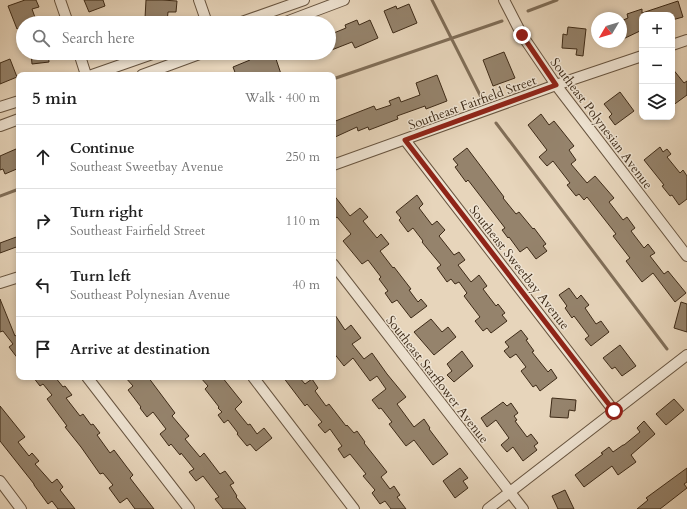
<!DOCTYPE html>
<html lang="en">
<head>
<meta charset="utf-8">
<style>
  body { margin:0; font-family:Cardo,serif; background:#f2f2f2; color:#222 }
  .controls { position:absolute; right:12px; top:12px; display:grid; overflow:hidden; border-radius:8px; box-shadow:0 2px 6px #0003 }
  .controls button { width:36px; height:36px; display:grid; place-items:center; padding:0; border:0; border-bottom:1px solid #e0e0e0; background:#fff; color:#222; font:20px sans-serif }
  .compass { position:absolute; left:591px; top:12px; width:36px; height:36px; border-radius:50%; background:#fff; box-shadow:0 2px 6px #0003; rotate:232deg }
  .stop { position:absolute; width:12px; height:12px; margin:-9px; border:3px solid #8f2418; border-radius:50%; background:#fff }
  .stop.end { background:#8f2418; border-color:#fff; box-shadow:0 1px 4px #0008 }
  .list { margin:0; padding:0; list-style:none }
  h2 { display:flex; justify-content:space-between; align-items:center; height:52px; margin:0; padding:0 16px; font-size:17px }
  h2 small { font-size:13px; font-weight:400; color:#767676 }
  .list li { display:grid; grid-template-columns:26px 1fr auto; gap:12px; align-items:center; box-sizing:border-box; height:64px; padding:0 16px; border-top:1px solid #e0e0e0 }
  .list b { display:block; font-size:15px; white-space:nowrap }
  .list p { margin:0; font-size:13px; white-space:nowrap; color:#767676 }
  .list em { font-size:13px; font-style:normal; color:#767676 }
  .icon { flex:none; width:22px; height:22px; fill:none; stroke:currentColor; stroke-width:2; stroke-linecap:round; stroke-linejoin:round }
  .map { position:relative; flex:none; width:687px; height:509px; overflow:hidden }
  .search { position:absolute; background:#fff; box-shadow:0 2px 6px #0003; left:16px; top:16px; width:320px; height:44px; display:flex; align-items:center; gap:10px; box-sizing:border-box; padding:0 14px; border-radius:22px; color:#767676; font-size:15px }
  .panel { position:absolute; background:#fff; box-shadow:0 2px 6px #0003; left:16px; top:72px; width:320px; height:308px; border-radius:8px }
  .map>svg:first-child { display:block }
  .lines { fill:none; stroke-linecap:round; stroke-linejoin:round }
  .stream { stroke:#806e58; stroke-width:3 }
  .building { fill:#95836c; stroke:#3d2a17 }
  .minor-casing { stroke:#685540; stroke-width:12 }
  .minor { stroke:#efe4d3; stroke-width:10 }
  .route { stroke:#8f2418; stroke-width:5 }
  .labels { text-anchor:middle; stroke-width:3; stroke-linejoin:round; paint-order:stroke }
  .street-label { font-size:13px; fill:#3d2a17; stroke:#efe4d3 }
</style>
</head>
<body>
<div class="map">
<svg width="687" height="509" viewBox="0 0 687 509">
  <rect width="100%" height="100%" fill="#e7d5bb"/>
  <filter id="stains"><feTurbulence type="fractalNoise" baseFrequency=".005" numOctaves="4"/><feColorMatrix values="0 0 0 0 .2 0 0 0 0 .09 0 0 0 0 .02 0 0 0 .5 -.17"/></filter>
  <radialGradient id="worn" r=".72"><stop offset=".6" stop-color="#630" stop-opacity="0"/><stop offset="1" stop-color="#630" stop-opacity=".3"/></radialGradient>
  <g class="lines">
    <path class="stream" d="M432 0 481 97
      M528 11 557 0
      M333 79 502 21
      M496 123 667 349
      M0 196 19 189"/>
  </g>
  <path class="building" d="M25 0H36L39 7 32 9 37 23H23V27L17 29 8 6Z
    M84 0H103L105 6 89 12Z
    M146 0H162L177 1 176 12H168L167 23H152L153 19 145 18Z
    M678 1 683 17 672 20V15H642V30L621 40V21L628 18 627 14 642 9V13Z
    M409 4 417 23 393 33 384 11 396 6 397 9Z
    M357 20 359 25 370 20 378 38 355 48 352 42 329 51V35L346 28 345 25Z
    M568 27 586 29 583 56 576 55 577 49 562 48 563 34 567 35Z
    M504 52 515 78 493 86 483 60Z
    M31 53H48L49 62 32 64Z
    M267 53H274L281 74 276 75H236L233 67 250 60 249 59Z
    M10 59 17 77 0 84V63Z
    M672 68 684 83 687 81V95L672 106Z
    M437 75 447 101 426 109 425 106 397 116 398 119 369 130 368 127 358 131 357 127 333 138V122L374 106 376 110 391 105 389 101 399 97 401 102 420 95 416 83Z
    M620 92 634 111 615 125 609 117 612 114 604 104Z
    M541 114 549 125 554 121 574 146 569 150 576 160 571 164 587 183 595 176 614 198 609 202 623 220 627 217 635 228 631 231 644 248 648 244 655 253 650 256 664 274 668 271 686 293 675 302 653 273 642 282 626 261 630 258 613 236 616 234 587 197 584 200 579 194 576 196 567 185 570 183 553 161 547 166 539 157 547 150 528 125Z
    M660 147 663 152 667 149 671 154 667 157 680 173 683 170 687 176V199L679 205 672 195 670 196 662 186 664 185 644 160Z
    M467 148 504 197 503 198 516 214 519 212 533 229 534 228 546 244 543 246 547 251 536 259 527 247 520 252 509 237 508 238 502 230 505 228 468 180 466 182 455 167 458 165 453 159Z
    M16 149 19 156V168L5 174 3 169 0 170V156Z
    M333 194 350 216 360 208 368 217 363 221 377 238 381 234 389 244 380 251 393 268 394 267 411 289 409 290 418 302 421 299 427 306 411 318 397 300 392 303 385 293 388 291 379 279 381 277 368 260 362 264 343 241 351 234 337 217 333 220Z
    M417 195 423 204 419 208 432 225 437 221 445 230 439 236 454 255 459 252 465 260 458 265 471 282 479 275 487 286 483 289 496 306 498 304 505 313 502 315 507 321 491 333 487 328 483 331 475 321 480 317 464 296 467 293 459 282 455 284 451 279 447 282 437 268 441 265 422 242 423 241 413 228 408 232 399 220 401 218 396 212Z
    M19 236V246L0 253V243Z
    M569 288 577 299 581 295 589 305 585 308 596 324 601 321 609 332 591 346 585 339 589 336 574 316 572 318 565 308 567 306 559 295Z
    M0 299 15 336 19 333V360L9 347 13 344 3 331 0 332Z
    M681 302 687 304V332L674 328Z
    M333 312 345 330 351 325 361 338 352 344 364 359 372 353 387 374 406 397 397 404 414 427 424 419 430 428 429 429 448 454 433 465 414 440 406 446 389 424 392 422 381 408 379 409 372 400 386 389 377 376 370 381 353 358 344 366 333 352Z
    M431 319 442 332 448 327 456 337 434 355 414 332Z
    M521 330 528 339 526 340 534 351 532 352 548 372 551 369 557 378 540 391 536 385 533 387 521 371 526 367 516 354 510 358 504 351 509 347 505 342Z
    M620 345 636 366 622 376 615 367 612 369 603 358Z
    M462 351 473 366 454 382 447 375 452 371 447 364Z
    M33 377H55L63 387 65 386 72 395 66 398 80 416 83 414 91 425 93 424 100 433 97 435 110 453 114 450 126 466 133 475 130 478 154 509H135L127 498 120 503 109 488 113 485 103 473 100 474 81 447 65 427 67 426 47 399 52 395 43 384 40 386Z
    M125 377H148L175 413 172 416 189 436 185 439 200 457 204 453 220 474 225 471 234 483 230 485 237 496 236 497 246 509H223L215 499 219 497 203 476 196 481 189 472 194 469 181 453 180 455 171 444 169 446 160 434 166 429 153 412 147 417 140 408 141 407 128 390 133 386Z
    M200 377H222L242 402 235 409 248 425 250 424 257 434 264 428 272 438 256 451 250 444 247 446 237 434 238 433 228 420 224 423 218 415 222 412 218 408 219 407 205 389 208 386Z
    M283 377H299L305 384 312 379 318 388 315 391 326 406 329 404 346 426 347 425 354 433 357 431 365 442 364 443 387 472 381 477 390 489 394 486 400 495 397 497 406 509H391L385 501 380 504 372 493 375 490 363 476 366 474 350 454 344 458 338 449 342 446 330 429 325 433 318 425 322 422 307 404 305 406Z
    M552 398 576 400 575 411 569 410 568 418 550 417Z
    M674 399 684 410 666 425 656 414Z
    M503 402 507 406 511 403 518 413 514 416 517 420 515 421 527 437 531 434 538 443 534 446 537 450 523 461 513 447 507 452 501 445 509 438 496 420 487 427 481 418Z
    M0 406 25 437 18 442 29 456 32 453 39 461 35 464 52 483 57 479 63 487 60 490 75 509H58L52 501 48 504 34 485V484L0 441Z
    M644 421 655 434 631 455 636 462 618 475 612 466 584 487 575 475 603 454 601 453 609 447 613 452 623 445H624L640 432 637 428Z
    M460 468 468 478 463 481 468 488 455 498 443 481Z
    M687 468V482L684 484 687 488 660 509H637L648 500 646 498Z
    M565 490 574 509H558L552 496Z"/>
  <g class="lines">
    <defs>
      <path id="minor" d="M60 0 68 23
        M199 0 207 23
        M504 0 522 35 556 85 687 256
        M239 23 304 0
        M283 23 344 0
        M672 45 687 40
        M79 53 86 75
        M92 75 155 53
        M142 75 202 53
        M0 107 19 101
        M0 126 19 119
        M405 140 614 411
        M333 165 556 85 642 56
        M333 264 523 509
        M0 283 19 277
        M87 377 189 509
        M253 377 354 509
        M0 481 21 509
        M488 509 687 355"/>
    </defs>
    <use href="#minor" class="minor-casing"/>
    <use href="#minor" class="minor"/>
  </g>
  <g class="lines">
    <path class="route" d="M522 35 556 85 405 140 614 411"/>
  </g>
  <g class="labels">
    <g class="street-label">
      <text transform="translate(472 102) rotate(-20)" y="5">Southeast Fairfield Street</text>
      <text transform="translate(602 123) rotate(53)" y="5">Southeast Polynesian Avenue</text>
      <text transform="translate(520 267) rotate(52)" y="5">Southeast Sweetbay Avenue</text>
      <text transform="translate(438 379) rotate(52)" y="5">Southeast Starflower Avenue</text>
    </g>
  </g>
  <rect width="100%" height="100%" filter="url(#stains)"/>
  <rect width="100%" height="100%" fill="url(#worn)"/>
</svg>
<div class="controls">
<button>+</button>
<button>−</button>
<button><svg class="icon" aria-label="layers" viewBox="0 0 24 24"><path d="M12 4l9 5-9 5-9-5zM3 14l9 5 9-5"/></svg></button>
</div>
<svg class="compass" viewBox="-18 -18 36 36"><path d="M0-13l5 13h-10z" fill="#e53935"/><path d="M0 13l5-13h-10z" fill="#767676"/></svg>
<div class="stop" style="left:614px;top:411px"></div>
<div class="stop end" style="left:522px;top:35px"></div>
<div class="search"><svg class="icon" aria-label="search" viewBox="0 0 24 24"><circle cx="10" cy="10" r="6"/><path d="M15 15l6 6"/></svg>Search here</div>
<section class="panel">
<h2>5 min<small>Walk · 400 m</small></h2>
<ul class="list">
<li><svg class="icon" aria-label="ahead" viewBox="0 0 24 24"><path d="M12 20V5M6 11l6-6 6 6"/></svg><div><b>Continue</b><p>Southeast Sweetbay Avenue</p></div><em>250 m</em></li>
<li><svg class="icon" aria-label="right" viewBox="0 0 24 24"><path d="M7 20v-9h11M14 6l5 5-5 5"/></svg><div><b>Turn right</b><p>Southeast Fairfield Street</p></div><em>110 m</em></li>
<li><svg class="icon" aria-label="left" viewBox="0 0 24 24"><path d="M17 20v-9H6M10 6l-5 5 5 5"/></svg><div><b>Turn left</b><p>Southeast Polynesian Avenue</p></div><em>40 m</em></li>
<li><svg class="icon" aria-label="arrive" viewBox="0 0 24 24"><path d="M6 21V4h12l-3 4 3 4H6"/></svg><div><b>Arrive at destination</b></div></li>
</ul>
</section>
</div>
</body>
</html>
